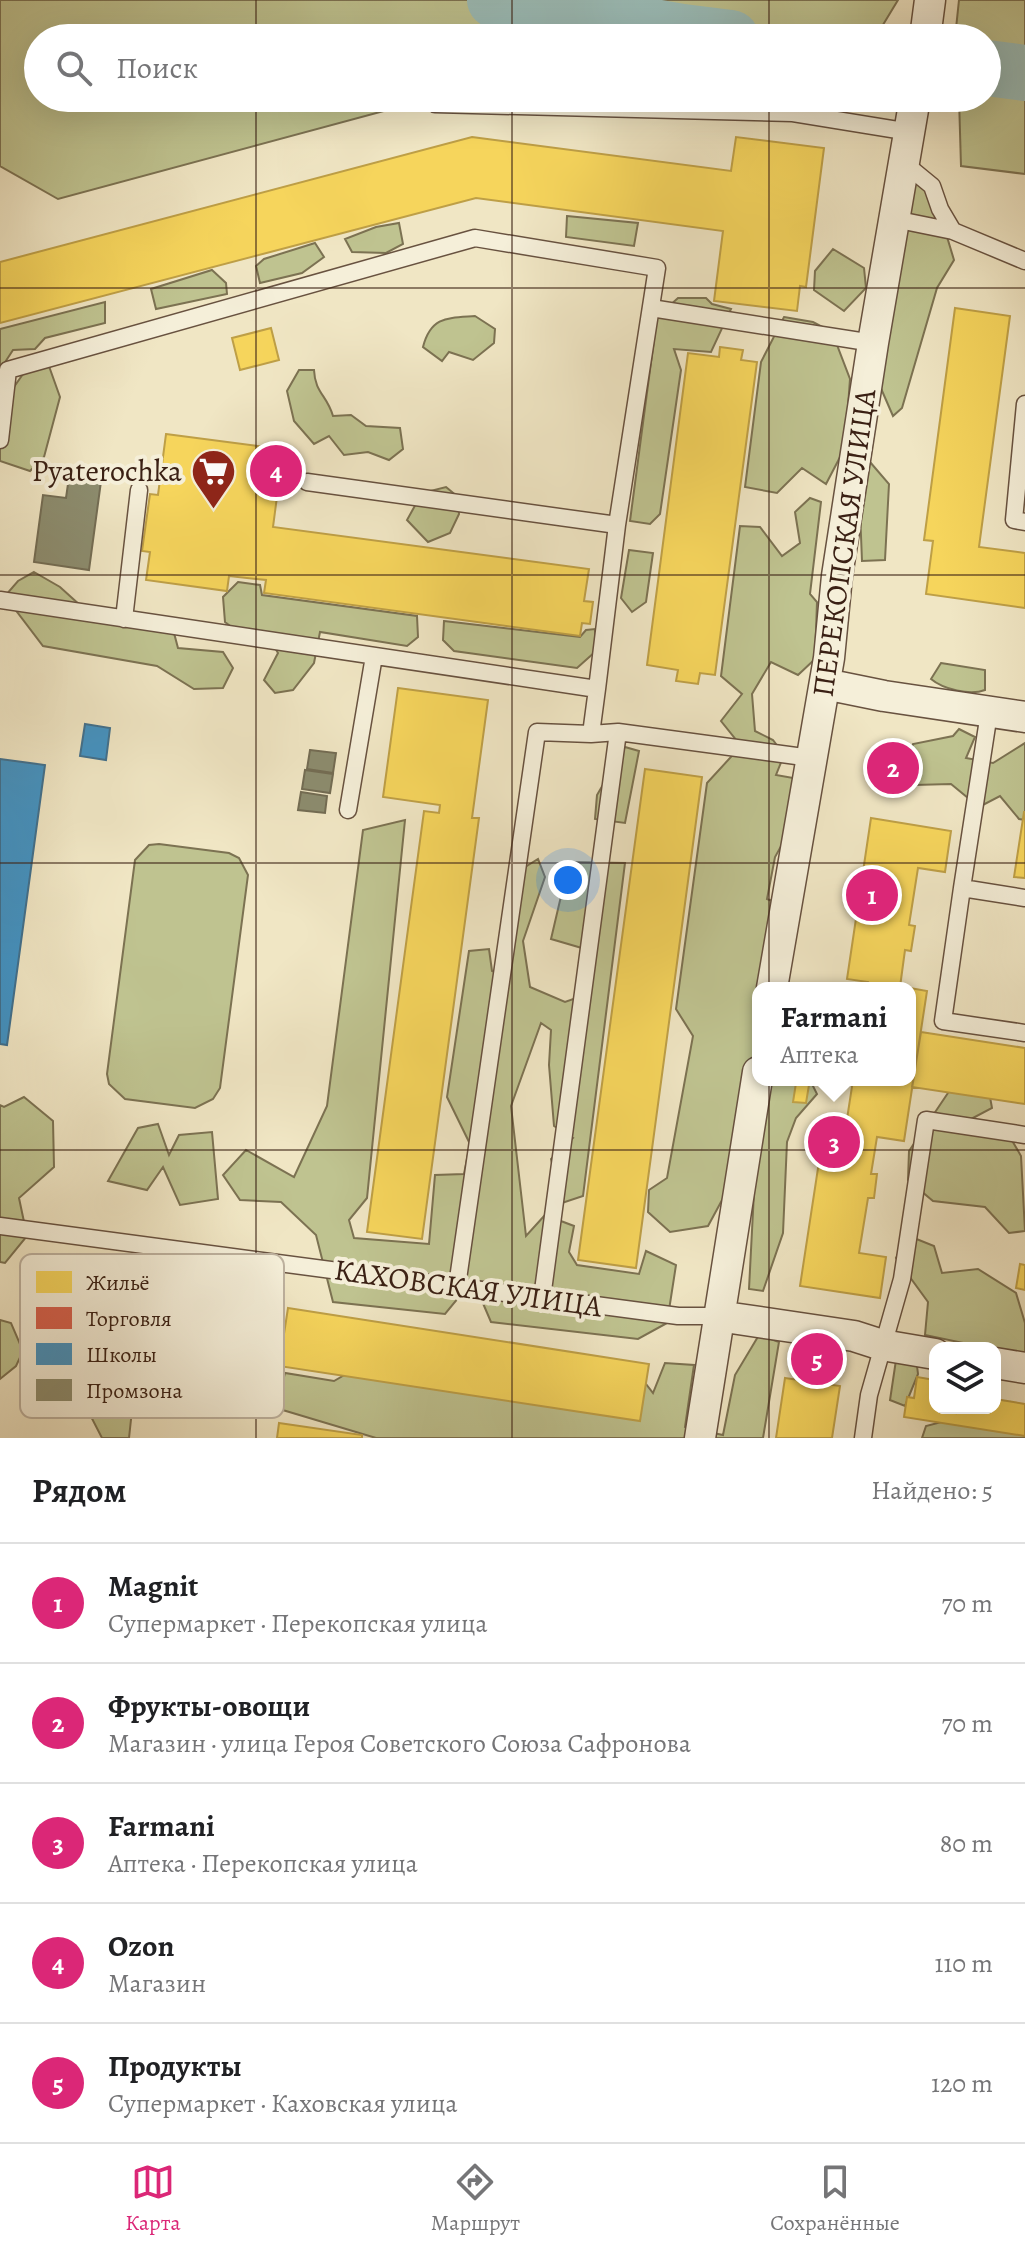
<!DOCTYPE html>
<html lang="ru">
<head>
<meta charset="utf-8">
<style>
  body { margin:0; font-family:Alegreya,serif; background:#f6f6f6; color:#202124 }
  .controls { position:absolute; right:24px; bottom:24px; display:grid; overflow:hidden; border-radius:16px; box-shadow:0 8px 32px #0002 }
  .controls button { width:72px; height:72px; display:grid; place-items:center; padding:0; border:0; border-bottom:2px solid #e0e0e0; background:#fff; color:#202124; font:40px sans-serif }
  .you { position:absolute; left:568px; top:880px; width:28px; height:28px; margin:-20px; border:6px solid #fff; border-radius:50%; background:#1a73e8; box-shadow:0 0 0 12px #1a73e833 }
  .badge { display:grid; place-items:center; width:52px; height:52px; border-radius:50%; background:#db2777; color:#fff; font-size:26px; font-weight:700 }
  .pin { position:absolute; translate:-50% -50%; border:4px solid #fff; box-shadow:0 2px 8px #0006 }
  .popup { position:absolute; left:752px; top:982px; width:164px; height:104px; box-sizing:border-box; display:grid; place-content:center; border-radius:16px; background:#fff; filter:drop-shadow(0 2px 6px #0005); font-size:26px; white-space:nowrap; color:#757577 }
  .popup b { font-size:30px; color:#202124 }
  .popup::after { content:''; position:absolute; left:50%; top:100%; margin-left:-16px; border:16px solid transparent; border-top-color:#fff }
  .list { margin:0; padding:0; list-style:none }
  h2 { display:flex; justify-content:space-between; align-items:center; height:104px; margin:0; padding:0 32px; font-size:34px }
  h2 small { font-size:26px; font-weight:400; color:#757577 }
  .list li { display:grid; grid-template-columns:52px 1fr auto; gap:24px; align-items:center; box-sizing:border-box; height:120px; padding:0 32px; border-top:2px solid #e0e0e0 }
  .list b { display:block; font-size:30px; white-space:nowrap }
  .list p { margin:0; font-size:26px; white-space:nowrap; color:#757577 }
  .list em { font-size:26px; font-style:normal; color:#757577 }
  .icon { flex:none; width:44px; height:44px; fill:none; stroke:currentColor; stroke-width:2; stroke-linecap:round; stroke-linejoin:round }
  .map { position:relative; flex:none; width:1025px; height:1438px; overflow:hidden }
  .search { position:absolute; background:#fff; box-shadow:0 8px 32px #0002; left:24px; right:24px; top:24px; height:88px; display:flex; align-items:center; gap:20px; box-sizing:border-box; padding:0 28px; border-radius:44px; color:#757577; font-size:30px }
  .sheet { height:704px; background:#fff }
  nav { display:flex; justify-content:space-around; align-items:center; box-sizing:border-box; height:112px; border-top:2px solid #e0e0e0; background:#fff; font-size:22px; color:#757577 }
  nav a { display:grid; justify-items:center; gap:4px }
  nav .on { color:#db2777 }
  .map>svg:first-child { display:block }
  .green { fill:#bfc390; stroke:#7c7252; stroke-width:2 }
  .homes { fill:#f6d55c; stroke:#be9f46; stroke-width:2 }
  .shops { fill:#d6604d; stroke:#a74d3c; stroke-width:2 }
  .schools { fill:#4393c3; stroke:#40708e; stroke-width:2 }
  .industry { fill:#8c8c6e; stroke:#736c53; stroke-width:2 }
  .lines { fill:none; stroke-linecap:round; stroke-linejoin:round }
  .river { stroke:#9bbeba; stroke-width:56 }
  .service-casing { stroke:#685240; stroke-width:19 }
  .minor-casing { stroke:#685240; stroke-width:33 }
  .service { stroke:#f5efd9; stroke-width:16 }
  .minor { stroke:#f5efd9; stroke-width:30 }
  .grid { fill:none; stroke:#3a2014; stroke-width:2; stroke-opacity:0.55 }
  .labels { text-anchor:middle; stroke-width:8; stroke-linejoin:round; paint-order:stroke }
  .poi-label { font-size:30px; fill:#3a2014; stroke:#f5efd9; text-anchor:end }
  .street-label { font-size:30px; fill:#3a2014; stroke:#f5efd9 }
  .key { fill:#f5efd9; stroke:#bdb19e; stroke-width:2 }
  .key-label { font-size:22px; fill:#3a2014 }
</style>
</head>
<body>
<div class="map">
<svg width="1025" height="1438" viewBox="0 0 1025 1438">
  <rect width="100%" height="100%" fill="#f0e6c4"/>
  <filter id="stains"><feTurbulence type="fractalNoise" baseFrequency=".0025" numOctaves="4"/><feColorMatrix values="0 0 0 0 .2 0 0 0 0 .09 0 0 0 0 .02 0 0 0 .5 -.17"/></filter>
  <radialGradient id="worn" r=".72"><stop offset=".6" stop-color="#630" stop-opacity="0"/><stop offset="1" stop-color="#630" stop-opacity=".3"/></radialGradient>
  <path class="green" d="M0 0H898L875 38H38V98H432L58 199 0 166Z
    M959 0H1025V174L961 166 959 98H987V38H955Z
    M929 177 954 260 937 288 902 408 893 416 876 377 907 185Z
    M567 216 638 223 634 246 566 237Z
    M399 223 403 244 386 253 352 252 345 239 376 227Z
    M315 243 324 257 302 273 260 283 256 266 264 259Z
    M833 249 864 268 866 288 844 311 814 290 815 271Z
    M212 270 226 283 227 294 156 309 151 289Z
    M678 298H706L712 304 731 309 711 352 674 349 681 370 660 514 650 524 630 521 657 317Z
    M105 302V323L45 338 35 349 13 350 0 370V329Z
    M475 316 495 329 494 343 473 360 449 352 442 361 423 347C431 316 448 318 475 316Z
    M784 317 813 322 832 332 850 379 847 420 851 436 826 484 802 468 777 493 745 487 761 362Z
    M45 355 60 397 44 457 30 471 0 461V407L23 374 32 357Z
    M299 370H314C315 393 327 395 333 416L351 415 366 426 400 428 403 449 389 460 368 452 344 455 329 436 314 444 294 421 287 391Z
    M870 462 889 484 885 560 862 561 859 485Z
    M446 487 458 497 459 514 450 533 428 542 407 520 422 493Z
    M810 498 821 502 810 594 817 602 815 659 798 675 771 662 752 694 755 731 773 740 784 755 776 775 799 779 794 823 775 857 767 899 778 903 758 988V1037L750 1090 763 1080H810L817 1094 796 1118 787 1142 783 1233 763 1291 749 1289 754 1192 734 1178 708 1226 670 1232 648 1212 649 1190 667 1178 693 1036 676 1009 707 783 741 746 721 721 742 694 721 676 740 526 760 527 782 556 800 543 795 512Z
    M629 550 653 553 646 602 632 612 621 598Z
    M34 572 60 587 81 606 170 618 178 648 223 652 233 668 223 688 194 689 157 666 43 646 5 596 18 581Z
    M238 582 260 585 262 595 417 616 418 637 407 646 320 632 314 663 293 690 275 693 264 680 278 653 268 636 234 629 225 622 223 597Z
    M444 621 580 637 586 630 595 629 596 651 577 668 454 651 443 640Z
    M941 663 985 670V690C970 696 943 689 931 679Z
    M959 729 975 737 966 758 993 763 1025 743V820L1019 819 1000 796 979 807 951 784 914 785 906 767 913 744 953 736Z
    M625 747 639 751 625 823 595 819 597 795Z
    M405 820 367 1198 349 1220 354 1238 429 1244 435 1175 464 1174 470 1144 447 1097 469 951 489 949 492 971 504 975 522 869 538 859 545 877 523 941 530 987 565 1002 582 996 592 951 551 939 569 862 625 863 583 1196 562 1203 551 1159 573 1138 554 1126 549 1065 551 1030 541 1023 511 1106 526 1236 545 1215 574 1226 569 1252 577 1265 639 1274 646 1251 676 1265 667 1323 638 1339 491 1322 473 1280 445 1314 333 1302 316 1235 281 1202 240 1200 223 1175 246 1150 294 1177 327 1106 363 830Z
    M159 844 229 853 239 858 248 875 220 1088 213 1099 195 1108 125 1099 109 1084 107 1074 135 860 149 845Z
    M954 1084 988 1086 992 1108 971 1119 1010 1137 1021 1156 1025 1231 1009 1233 985 1207 933 1201 908 1180 909 1151Z
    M24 1097 53 1121 54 1167 19 1198 27 1236 5 1263 0 1262V1105L4 1107Z
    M158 1124 169 1155 179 1135 212 1132 218 1199 180 1205 163 1167 147 1190 108 1181 138 1128Z
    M909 1236 934 1246 942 1273 978 1269 1016 1293 1025 1323V1356L925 1335 928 1302 896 1258Z
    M234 1296 259 1298 260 1329 241 1365 224 1346Z
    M83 1317 106 1342 171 1335 163 1388 133 1401 129 1438H102L84 1403 45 1374 58 1330Z
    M0 1320 11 1323 23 1351 16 1366 0 1379Z
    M759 1335 779 1342 763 1438H376L276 1408 285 1373 334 1381 372 1359 639 1375 653 1393 665 1363 694 1365 685 1427 723 1435 735 1375Z
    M915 1350 918 1374 905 1406 890 1400 896 1360Z
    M1010 1402 1022 1423H1025V1438H922L926 1426 995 1408Z"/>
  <path class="homes" d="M472 137 731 171 736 137 824 148 806 287 800 286 797 311 714 301 723 231 476 198 0 323V262Z
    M955 308 1010 316 979 547 1025 553V608L926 594 933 541 924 540Z
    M271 328 279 360 240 370 232 338Z
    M720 347 743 350 741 360 757 362 715 675 700 673 698 684 676 681 678 670 647 665 688 353 719 357Z
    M166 434 295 451 290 490 278 489 273 527 589 569 584 601 593 602 590 624 582 623 580 636 264 593 266 580 229 576 227 591 146 580 150 552 142 551 150 494 158 495Z
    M398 688 488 700 472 818H479L422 1239 367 1232 424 811 439 813 440 805 383 797Z
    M645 769 702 777 636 1268 578 1260Z
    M1024 812H1025V878L1014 877Z
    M871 818 951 831 945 872 918 868 909 925 915 926 911 951 905 950 900 987 908 988H867L868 982 847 979Z
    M910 988 927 991 904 1141 877 1137 871 1174H877L874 1198H868L859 1253 886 1257 880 1298 800 1286 824 1129 845 1132 853 1080H910Z
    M921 1032 1025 1048V1104L912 1087Z
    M796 1083 809 1085 806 1103 793 1102Z
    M1020 1264 1025 1265V1290L1016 1288Z
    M140 1291 154 1293 151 1307 138 1305Z
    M288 1308 649 1364 640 1421 279 1366Z
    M917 1377 935 1380V1408H943V1411L956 1413 957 1408H995V1399L1025 1404V1436L904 1417 907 1397 914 1398Z
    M785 1378 840 1386 832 1438H776Z
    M279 1423 362 1435V1438H277Z"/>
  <path class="shops" d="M888 757 900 759 897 779 885 778Z
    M794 1339 845 1347 841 1373 790 1366Z"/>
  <path class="schools" d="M85 724 110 728 106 760 80 756Z
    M0 759 45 765 7 1045 0 1044Z"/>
  <path class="industry" d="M70 470 102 474 89 570 34 562 43 495 66 498Z
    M310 750 336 753 333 773 307 769Z
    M305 770 333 774 330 793 302 789Z
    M301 792 327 796 325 813 298 810Z"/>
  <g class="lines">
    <path class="river" d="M495 0 683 32 731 38
      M987 68 1025 73"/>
    <defs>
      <path id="service" d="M435 104 793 113 910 132
        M904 163 932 186 940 209 953 231
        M894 219 953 231 1025 261
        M651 308 873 343
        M1025 404 1014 520 1025 522
        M0 440 8 370 475 238 657 268 617 525 597 689
        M307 482 617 525
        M0 600 597 689 591 734 618 732 811 758
        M124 619 139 490
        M989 713 962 888 1025 898
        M348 810 374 656
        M962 888 943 1021 1025 1033
        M0 1226 678 1316H718
        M457 1286 537 732 591 734
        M542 1298 618 732
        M863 1438 869 1395 902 1279 926 1120 1025 1135"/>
      <path id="minor" d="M925 38 930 0
        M825 684 884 696 1025 717
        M772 988 829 658 837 576 873 343 915 98
        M718 1316 854 1336 882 1345 935 1354
        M995 1363 1025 1368
        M700 1438 758 1072"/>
    </defs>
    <use href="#service" class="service-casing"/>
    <use href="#minor" class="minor-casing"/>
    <use href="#service" class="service"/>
    <use href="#minor" class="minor"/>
  </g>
  <path class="grid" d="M256 0V38M512 0V38M769 0V38M256 98V1438M512 98V1438M769 98V1438M0 288H1025M0 575H1025M0 863H1025M0 1150H1025"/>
  <defs>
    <symbol id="supermarket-pin" viewBox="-11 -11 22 30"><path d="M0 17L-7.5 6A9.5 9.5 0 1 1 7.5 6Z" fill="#8f2418" stroke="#f5efd9"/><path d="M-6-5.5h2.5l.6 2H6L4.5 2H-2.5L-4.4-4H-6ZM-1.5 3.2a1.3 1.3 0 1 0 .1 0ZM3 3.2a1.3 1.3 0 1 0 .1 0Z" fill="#fff"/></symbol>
  </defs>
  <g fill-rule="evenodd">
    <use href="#supermarket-pin" x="188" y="446" width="51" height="69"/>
  </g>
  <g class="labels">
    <g class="poi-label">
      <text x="182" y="481">Pyaterochka</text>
    </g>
    <g class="street-label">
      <text transform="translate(844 543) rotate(-82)" y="10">ПЕРЕКОПСКАЯ УЛИЦА</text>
      <text transform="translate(468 1288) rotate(8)" y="10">КАХОВСКАЯ УЛИЦА</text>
    </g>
  </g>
  <rect x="20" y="1254" width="264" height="164" rx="12" class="key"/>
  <rect x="36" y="1271" width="36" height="22" fill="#f6d55c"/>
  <rect x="36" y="1307" width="36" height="22" fill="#d6604d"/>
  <rect x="36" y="1343" width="36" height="22" fill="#4393c3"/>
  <rect x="36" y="1379" width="36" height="22" fill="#8c8c6e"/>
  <g class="key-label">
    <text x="86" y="1290">Жильё</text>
    <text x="86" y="1326">Торговля</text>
    <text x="86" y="1362">Школы</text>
    <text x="86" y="1398">Промзона</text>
  </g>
  <rect width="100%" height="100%" filter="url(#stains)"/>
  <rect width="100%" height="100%" fill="url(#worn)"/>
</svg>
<div class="controls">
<button><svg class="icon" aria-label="layers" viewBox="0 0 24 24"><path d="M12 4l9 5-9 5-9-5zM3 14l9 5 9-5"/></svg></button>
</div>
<div class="you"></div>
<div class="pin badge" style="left:872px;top:895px">1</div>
<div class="pin badge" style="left:893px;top:768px">2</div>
<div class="pin badge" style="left:834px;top:1142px">3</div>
<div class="popup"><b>Farmani</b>Аптека</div>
<div class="pin badge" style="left:276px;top:471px">4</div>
<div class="pin badge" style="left:817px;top:1359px">5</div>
<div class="search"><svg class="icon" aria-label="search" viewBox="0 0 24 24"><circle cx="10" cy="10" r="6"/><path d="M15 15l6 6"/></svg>Поиск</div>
</div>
<section class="sheet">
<h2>Рядом<small>Найдено: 5</small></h2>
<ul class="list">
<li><span class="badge">1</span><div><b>Magnit</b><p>Супермаркет · Перекопская улица</p></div><em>70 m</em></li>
<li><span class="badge">2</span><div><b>Фрукты-овощи</b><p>Магазин · улица Героя Советского Союза Сафронова</p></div><em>70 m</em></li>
<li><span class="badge">3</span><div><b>Farmani</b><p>Аптека · Перекопская улица</p></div><em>80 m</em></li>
<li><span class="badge">4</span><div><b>Ozon</b><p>Магазин</p></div><em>110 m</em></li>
<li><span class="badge">5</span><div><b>Продукты</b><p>Супермаркет · Каховская улица</p></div><em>120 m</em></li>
</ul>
</section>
<nav>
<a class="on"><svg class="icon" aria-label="map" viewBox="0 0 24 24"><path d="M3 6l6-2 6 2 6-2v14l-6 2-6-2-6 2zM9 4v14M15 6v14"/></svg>Карта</a>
<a><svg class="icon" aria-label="directions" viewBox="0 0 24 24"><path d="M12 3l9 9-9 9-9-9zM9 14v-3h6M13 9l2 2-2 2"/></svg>Маршрут</a>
<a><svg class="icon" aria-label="saved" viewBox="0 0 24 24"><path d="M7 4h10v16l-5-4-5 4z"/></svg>Сохранённые</a>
</nav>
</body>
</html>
